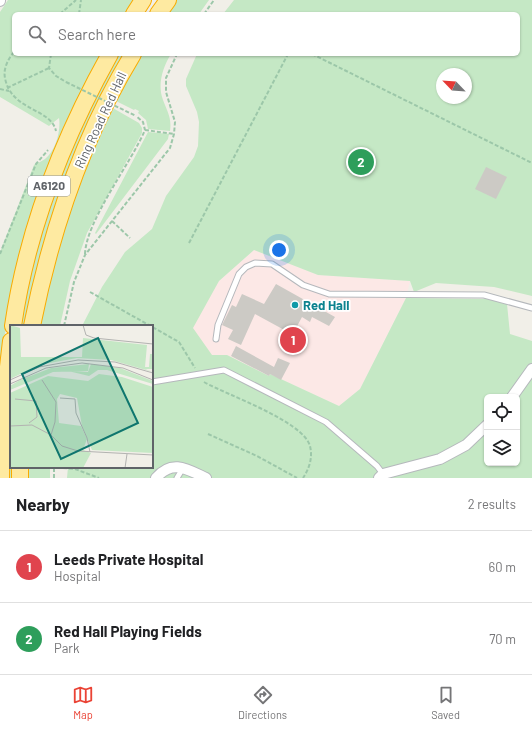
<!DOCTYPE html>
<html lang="en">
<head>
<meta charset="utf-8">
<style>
  body { margin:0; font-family:Barlow,sans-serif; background:#f2f2f2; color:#202124 }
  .controls { position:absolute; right:12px; bottom:12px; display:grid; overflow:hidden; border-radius:6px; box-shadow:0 1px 3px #0004 }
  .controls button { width:36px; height:36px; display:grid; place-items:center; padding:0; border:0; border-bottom:1px solid #e0e0e0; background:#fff; color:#202124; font:20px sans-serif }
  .compass { position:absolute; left:436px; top:68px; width:36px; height:36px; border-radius:50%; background:#fff; box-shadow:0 1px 3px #0004; rotate:295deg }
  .you { position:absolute; left:279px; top:250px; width:14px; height:14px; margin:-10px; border:3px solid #fff; border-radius:50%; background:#1a73e8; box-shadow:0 0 0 6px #1a73e833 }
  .badge { display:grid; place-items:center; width:26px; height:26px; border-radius:50%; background:#ea4335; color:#fff; font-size:13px; font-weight:700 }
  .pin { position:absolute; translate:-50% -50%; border:2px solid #fff; box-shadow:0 1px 4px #0006 }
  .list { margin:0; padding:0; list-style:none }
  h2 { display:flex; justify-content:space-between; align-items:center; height:52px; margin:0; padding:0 16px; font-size:17px }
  h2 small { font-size:13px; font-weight:400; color:#757577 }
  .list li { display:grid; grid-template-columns:26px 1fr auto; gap:12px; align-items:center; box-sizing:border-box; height:72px; padding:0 16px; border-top:1px solid #e0e0e0 }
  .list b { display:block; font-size:15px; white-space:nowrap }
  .list p { margin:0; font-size:13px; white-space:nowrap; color:#757577 }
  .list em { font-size:13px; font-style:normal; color:#757577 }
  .icon { flex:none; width:22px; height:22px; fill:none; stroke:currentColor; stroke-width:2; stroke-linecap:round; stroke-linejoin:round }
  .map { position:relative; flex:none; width:532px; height:478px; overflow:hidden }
  .search { position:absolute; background:#fff; box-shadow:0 1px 3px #0004; left:12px; right:12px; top:12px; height:44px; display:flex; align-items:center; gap:10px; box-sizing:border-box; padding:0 14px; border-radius:6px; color:#757577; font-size:15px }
  .sheet { height:196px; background:#fff }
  nav { display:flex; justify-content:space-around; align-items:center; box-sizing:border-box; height:56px; border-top:1px solid #e0e0e0; background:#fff; font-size:11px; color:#757577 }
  nav a { display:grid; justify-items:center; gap:2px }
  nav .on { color:#ea4335 }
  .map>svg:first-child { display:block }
  .medical { fill:#fce8e6 }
  .green { fill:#c5e8c5; fill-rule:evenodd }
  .building { fill:#cccac5 }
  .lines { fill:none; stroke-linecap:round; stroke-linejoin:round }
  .service-casing { stroke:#b5b8bc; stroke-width:7 }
  .minor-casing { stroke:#b5b8bc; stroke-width:12 }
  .trunk-casing { stroke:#f9ab00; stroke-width:18 }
  .path { stroke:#9cc7a9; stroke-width:2; stroke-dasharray:4 2; stroke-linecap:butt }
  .service { stroke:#fff; stroke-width:5 }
  .minor { stroke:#fff; stroke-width:10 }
  .trunk { stroke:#feeaa1; stroke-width:16 }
  .path-bridge { stroke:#9cc7a9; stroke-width:2; stroke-dasharray:4 2; stroke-linecap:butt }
  .culture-dot { fill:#0f9aa8; stroke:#fff; stroke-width:1.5 }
  .labels { text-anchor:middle; stroke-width:3.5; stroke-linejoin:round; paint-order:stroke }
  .shield { fill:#fff; stroke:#8f9295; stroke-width:1 }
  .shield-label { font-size:12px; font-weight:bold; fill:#5f6368 }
  .street-label { font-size:13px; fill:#5f6368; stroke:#fff }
  .culture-label { font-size:13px; font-weight:bold; fill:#0d838f; stroke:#fff; text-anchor:start }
  .inset-road { fill:none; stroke:#b3b3b1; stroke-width:1 }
  .view { fill:#0f766e; fill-opacity:0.15; stroke:#0f766e; stroke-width:2 }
  .inset-edge { fill:none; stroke:#5f6368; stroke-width:2 }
</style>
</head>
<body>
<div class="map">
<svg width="532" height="478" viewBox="0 0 532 478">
  <rect width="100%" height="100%" fill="#f1efe8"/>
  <path class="medical" d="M254 250 318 275 410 281 406 298 360 389 339 406 270 374 269 376 227 355H211L191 326 219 281Z"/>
  <path class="green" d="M8 0H136L127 14H14V54H103L6 326 2 357 0 359V252L34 165C38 163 42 161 45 159 56 150 61 130 59 118L49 126 0 97V12Z
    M175 0H209L199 14H165Z
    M234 0H532V296L494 287 436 283 414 292 410 281 318 275 254 250 219 281 193 328 212 355H227L269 376 270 374 339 406 360 389 406 298 488 299 507 304 510 334 532 341V478H67L68 467H152V326H82L102 287 125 252 152 229 166 196 194 157 198 146 199 122 197 112 186 86V79L197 54H518V14H223ZM442 74H466V98H442ZM487 397H517V463H487Z
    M118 54H125L26 326H19C26 292 33 258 43 225 62 165 89 110 118 54Z
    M140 54H171C163 67 157 84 163 100 167 111 172 118 170 131L148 129 146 120 138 113 139 111 135 109 134 110 114 100Z
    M111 107 139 123 142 128V133L87 233 70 281 60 326H39L52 265 81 175Z
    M148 132 169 134 168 139 96 234 95 233Z
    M11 386V467H14V478H7Z
    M27 467H50V478H27Z"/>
  <path class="building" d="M486 167 507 177 496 199 475 189Z
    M276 284 335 317 329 326 312 317 310 322 302 317 294 332 290 329 288 332 255 314 241 345 228 339 233 330 222 325 232 305 236 307 242 294 264 304Z
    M236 346 274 367 278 358 290 363 281 380 270 374 269 376 231 356Z"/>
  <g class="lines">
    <defs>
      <path id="service" d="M216 339 218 325 239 274 246 267 255 263 272 264 303 285 329 294 484 295 532 308
        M152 382 224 370 326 422 377 466 383 474
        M177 478 183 468"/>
      <path id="minor" d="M0 1V0
        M512 397 532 369
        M156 478C172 459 187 469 206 478
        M379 478 383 474 440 459 466 445 487 425"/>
      <path id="trunk" d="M134 14 143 0
        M158 14 168 0
        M13 326C27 230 63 138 110 54
        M32 326C51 231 82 138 133 54
        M20 467V478
        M1 478 2 419 11 341"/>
    </defs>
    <use href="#service" class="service-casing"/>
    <use href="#minor" class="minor-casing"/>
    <use href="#trunk" class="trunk-casing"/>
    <path class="path" d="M60 14 76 0
      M79 14 81 0
      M204 14 214 0
      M14 52C8 59 3 69 5 78 11 111 51 108 56 131
      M51 54 49 68 56 76 66 82
      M312 54 532 163
      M7 88 49 68
      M0 89 9 91
      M145 130 174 134
      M112 221 130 238
      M189 243 288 54
      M0 254 36 164 48 150
      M85 254C86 221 131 163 145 130L143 122 136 116
      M90 292 179 342 195 368
      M64 326 74 282 85 255 170 148 174 134 175 122 166 92V78L177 54
      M204 382C227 395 303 421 310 446 313 458 309 469 303 478
      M208 434 257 456 297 478
      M63 468 75 469 99 478
      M54 478V467"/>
    <use href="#service" class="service"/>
    <use href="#minor" class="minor"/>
    <use href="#trunk" class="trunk"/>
    <path class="path-bridge" d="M66 82 136 116"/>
  </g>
  <circle class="culture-dot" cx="295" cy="305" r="4"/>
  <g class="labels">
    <rect class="shield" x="28" y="176" width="42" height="20" rx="3"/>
    <g class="shield-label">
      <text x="49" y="190">A6120</text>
    </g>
    <g class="street-label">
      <text transform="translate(100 120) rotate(-65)" y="5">Ring Road Red Hall</text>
    </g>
    <g class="culture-label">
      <text x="303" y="310">Red Hall</text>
    </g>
  </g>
  <g transform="translate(10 325)">
    <rect width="143" height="143" fill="#f1efe8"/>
    <path d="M0 0 10 3 11 32H72L73 13 137 20 135 42H139L140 29H143V44H135L143 47 101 35 67 33 29 40 0 54ZM79 39 78 46 43 47 0 65V61L10 55 41 43ZM81 39 110 43 143 56V59L97 45H88L79 51 58 46 78 47ZM89 49 112 52 143 62V128L82 125 72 101 67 73 50 69 47 74 49 98 71 101 77 114 73 125 81 128 73 143H0V68L38 51 78 56Z" fill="#c5e8c5"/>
    <path class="inset-road" d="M73 0 76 10 84 13 143 19M0 55 29 42 68 35 105 37 143 48M32 55 46 77 45 97 41 110M0 59 36 43 72 38 113 43 143 55M50 73 65 74 66 88 77 113 80 127M5 74 26 76 27 92 19 98M0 101 22 100 41 110 52 121 68 126 143 130M115 143 117 129"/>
    <path class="view" d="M88 13 128 98 51 134 12 49Z"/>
    <rect width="143" height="143" class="inset-edge"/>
  </g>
</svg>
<div class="controls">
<button><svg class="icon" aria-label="locate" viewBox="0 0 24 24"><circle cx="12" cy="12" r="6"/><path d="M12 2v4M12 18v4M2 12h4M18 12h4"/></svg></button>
<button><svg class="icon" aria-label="layers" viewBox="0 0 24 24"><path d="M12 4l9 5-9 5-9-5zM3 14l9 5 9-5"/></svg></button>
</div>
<svg class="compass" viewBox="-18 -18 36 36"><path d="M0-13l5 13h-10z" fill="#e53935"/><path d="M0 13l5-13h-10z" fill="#757577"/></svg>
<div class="you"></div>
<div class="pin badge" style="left:293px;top:340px;background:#e0444e">1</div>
<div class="pin badge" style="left:361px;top:162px;background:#2e9e5b">2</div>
<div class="search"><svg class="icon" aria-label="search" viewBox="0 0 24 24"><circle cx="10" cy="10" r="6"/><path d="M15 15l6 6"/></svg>Search here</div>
</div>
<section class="sheet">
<h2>Nearby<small>2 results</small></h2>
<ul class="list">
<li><span class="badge" style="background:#e0444e">1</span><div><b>Leeds Private Hospital</b><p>Hospital</p></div><em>60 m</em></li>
<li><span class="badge" style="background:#2e9e5b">2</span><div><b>Red Hall Playing Fields</b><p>Park</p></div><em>70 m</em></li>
</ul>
</section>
<nav>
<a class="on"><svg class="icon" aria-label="map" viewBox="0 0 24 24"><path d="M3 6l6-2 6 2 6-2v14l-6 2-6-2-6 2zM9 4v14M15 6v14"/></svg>Map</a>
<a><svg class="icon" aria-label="directions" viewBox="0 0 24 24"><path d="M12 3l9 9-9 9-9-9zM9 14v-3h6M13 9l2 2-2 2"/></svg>Directions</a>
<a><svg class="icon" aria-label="saved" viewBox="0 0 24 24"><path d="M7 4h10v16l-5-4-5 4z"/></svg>Saved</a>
</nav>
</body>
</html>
